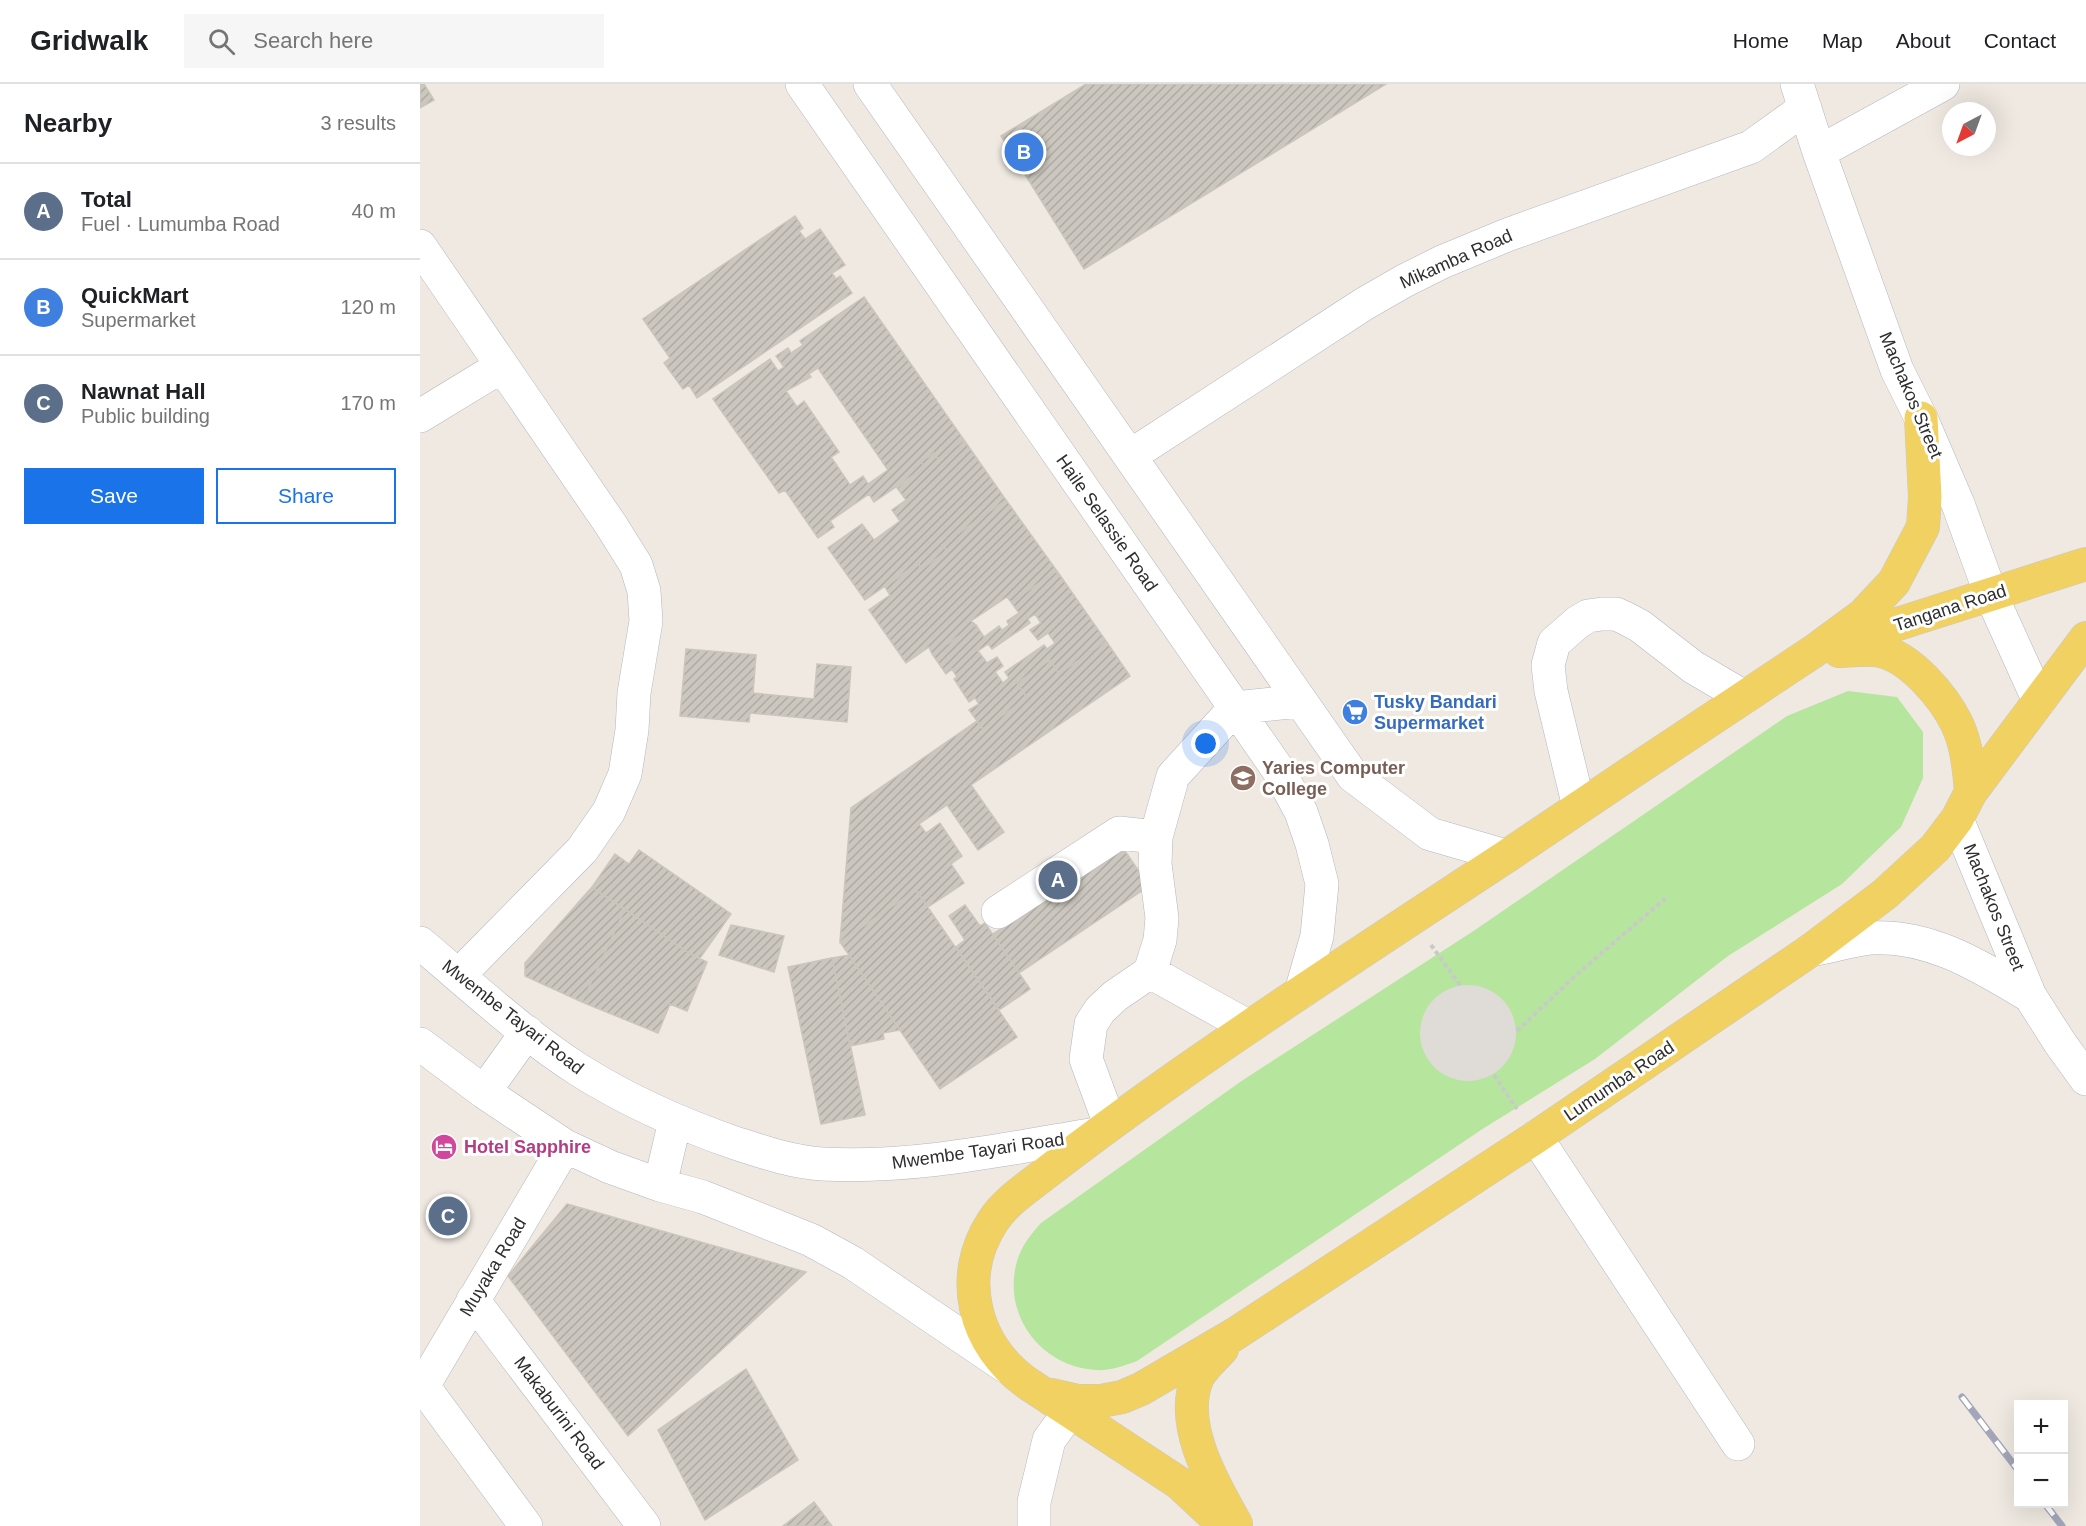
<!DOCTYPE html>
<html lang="en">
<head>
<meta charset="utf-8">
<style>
  body { margin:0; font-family:Arial,sans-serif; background:#f6f6f6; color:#202124 }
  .controls { position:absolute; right:18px; bottom:18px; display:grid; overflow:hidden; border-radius:0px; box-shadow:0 6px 24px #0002 }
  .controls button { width:54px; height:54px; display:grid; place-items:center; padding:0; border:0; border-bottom:2px solid #e0e0e0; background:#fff; color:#202124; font:30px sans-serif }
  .compass { position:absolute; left:1522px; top:18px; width:54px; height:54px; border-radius:50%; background:#fff; box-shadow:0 6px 24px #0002; rotate:221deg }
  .you { position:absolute; left:786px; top:660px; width:21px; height:21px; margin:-15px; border:4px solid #fff; border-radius:50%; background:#1a73e8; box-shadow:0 0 0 9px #1a73e833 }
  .badge { display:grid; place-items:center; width:39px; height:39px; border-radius:50%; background:#1a73e8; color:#fff; font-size:20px; font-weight:700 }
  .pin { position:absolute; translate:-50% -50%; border:3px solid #fff; box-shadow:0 2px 6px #0006 }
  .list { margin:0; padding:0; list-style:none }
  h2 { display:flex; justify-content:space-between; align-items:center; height:78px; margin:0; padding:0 24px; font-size:26px }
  h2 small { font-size:20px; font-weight:400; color:#757577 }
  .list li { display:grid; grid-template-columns:39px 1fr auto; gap:18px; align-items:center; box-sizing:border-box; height:96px; padding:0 24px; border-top:2px solid #e0e0e0 }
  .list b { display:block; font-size:22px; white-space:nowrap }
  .list p { margin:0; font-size:20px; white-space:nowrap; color:#757577 }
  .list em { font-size:20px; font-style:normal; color:#757577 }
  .actions { display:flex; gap:12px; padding:18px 24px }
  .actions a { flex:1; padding:14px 0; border:2px solid #1a73e8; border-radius:0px; text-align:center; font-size:21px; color:#1a73e8 }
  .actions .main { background:#1a73e8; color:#fff }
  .icon { flex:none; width:33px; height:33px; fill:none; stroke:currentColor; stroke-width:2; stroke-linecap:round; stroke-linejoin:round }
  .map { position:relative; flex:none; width:1666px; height:1442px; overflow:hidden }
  header { display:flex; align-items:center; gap:36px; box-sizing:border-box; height:84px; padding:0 30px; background:#fff; border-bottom:2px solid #e0e0e0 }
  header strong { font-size:28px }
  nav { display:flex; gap:33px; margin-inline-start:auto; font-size:21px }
  .search { width:420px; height:54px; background:#f6f6f6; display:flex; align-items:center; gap:15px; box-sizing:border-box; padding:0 21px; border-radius:0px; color:#757577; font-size:22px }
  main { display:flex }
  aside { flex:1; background:#fff }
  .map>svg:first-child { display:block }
  .park { fill:#b6e59e }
  .plaza { fill:#dfdcd8 }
  .building { fill:url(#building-hatch); stroke:#cbc5ba; stroke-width:1.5; fill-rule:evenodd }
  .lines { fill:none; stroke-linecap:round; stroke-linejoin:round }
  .minor-casing { stroke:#b4b7c1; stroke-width:34 }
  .major-casing { stroke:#c9c9c9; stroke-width:34 }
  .path { stroke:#c9c9c9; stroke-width:4; stroke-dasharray:4.5 3; stroke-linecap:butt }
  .minor { stroke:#fff; stroke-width:33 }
  .major { stroke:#f2d163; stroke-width:33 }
  .rail-casing { stroke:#a3a6b8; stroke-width:7 }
  .rail { stroke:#fff; stroke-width:4.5; stroke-dasharray:14; stroke-linecap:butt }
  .labels { text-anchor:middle; stroke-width:6; stroke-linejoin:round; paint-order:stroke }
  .street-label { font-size:18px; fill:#2e2e2e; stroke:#fff }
  .shop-label { font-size:18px; font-weight:bold; fill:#366cbe; stroke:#fff; text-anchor:start }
  .education-label { font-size:18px; font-weight:bold; fill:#785e54; stroke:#fff; text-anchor:start }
  .hotel-label { font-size:18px; font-weight:bold; fill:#b23c85; stroke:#fff; text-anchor:start }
</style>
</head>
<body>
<header>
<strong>Gridwalk</strong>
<div class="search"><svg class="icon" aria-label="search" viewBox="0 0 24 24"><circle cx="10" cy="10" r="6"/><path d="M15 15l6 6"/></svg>Search here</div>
<nav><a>Home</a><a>Map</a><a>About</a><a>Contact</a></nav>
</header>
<main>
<aside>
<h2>Nearby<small>3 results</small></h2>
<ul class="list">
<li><span class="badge" style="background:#5c6f8a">A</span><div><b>Total</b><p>Fuel · Lumumba Road</p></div><em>40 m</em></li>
<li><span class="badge" style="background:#3f7fe0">B</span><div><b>QuickMart</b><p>Supermarket</p></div><em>120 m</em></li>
<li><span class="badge" style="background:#5c6f8a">C</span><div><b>Nawnat Hall</b><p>Public building</p></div><em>170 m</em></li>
</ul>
<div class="actions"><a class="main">Save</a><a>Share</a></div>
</aside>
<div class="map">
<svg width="1666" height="1442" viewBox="0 0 1666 1442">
  <defs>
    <pattern id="building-hatch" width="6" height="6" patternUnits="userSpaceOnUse" patternTransform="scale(1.5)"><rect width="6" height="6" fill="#cbc7bf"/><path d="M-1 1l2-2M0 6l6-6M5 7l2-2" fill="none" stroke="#afaba4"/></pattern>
  </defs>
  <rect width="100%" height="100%" fill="#efe9e1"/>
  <path class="park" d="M1428 607 1477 613 1503 648V694L1481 743 1422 800 1308 872 1175 975 1064 1044 717 1277C703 1282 690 1287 676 1286 620 1283 580 1229 598 1174 603 1160 611 1150 621 1139L823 996 1055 846 1367 632Z"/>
  <path class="plaza" d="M1000 949a48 48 0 1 1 96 0a48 48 0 1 1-96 0Z"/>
  <path class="building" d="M0 0H4L14 16 0 24Z
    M666 0H966L664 185 581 52Z
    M375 132 383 144 379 147 385 155 400 145 425 181 412 189 416 195 420 192 432 209 277 314 269 301 263 305 244 279 250 274 223 235Z
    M444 213 544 356 518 375 514 369 501 378 505 383 454 418 449 410 410 437 414 443 398 454 365 406 359 409 293 315 350 275 358 287 364 283 356 272 368 264 371 269 383 261 380 257ZM398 284 468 386 448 400 443 392 430 401 411 373 419 368 384 317 377 323 366 307 391 293 389 290Z
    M544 356 586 416 522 461 527 467 502 485 498 479 445 516 408 464 442 440 454 456 480 437 472 426 486 416 477 404 505 383 501 378 514 369 518 375Z
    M586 416 637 487 591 518 587 513 551 537 556 541 512 570 509 563 486 579 449 526 470 511 465 503 498 479 502 485 527 467 522 461Z
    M637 487 686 557 639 590 630 576 597 599 607 614 563 645 549 626 559 620 555 614 549 618 534 595 537 593 532 585 526 590 512 570 556 541 564 553 579 542 582 546 589 541 587 537 599 529 591 518ZM615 530 621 539 610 546 618 556 628 549 635 559 627 565 624 561 585 588 589 594 583 599 575 588 583 582 577 573 567 579 558 567 568 560 572 565 610 539 608 535Z
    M686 557 710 592 551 701 584 748 558 766 527 721 499 740 506 749 520 739 542 772 531 780 544 799 508 823 496 806 420 858 431 724 557 637 563 645 607 614 597 599 630 576 639 590Z
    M266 565 336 571 333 609 394 615 397 580 431 583 427 638 330 629 329 638 260 632Z
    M703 764 729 802 599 889 573 850Z
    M219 766 311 830 280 874 269 869 172 803 195 770 209 780Z
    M172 803 205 825 162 918 105 892V879Z
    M496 806 597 953 520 1005 420 858Z
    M545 821 560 842 565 839 610 905 579 926 536 863 545 856 529 832Z
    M205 825 269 869 287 878 267 927 250 920 238 949 162 918Z
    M311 841 364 852 354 888 299 871Z
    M429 871 480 946 463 949 464 955 430 962 412 874Z
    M412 874 445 1031 401 1040 368 883Z
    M147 1120 386 1188 208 1352 88 1192Z
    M326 1285 378 1376 285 1436 238 1346Z
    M394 1418 412 1442H363Z"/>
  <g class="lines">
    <defs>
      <path id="minor" d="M382 0 859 687 881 728 892 760 902 800 897 852 881 908
        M450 0 933 692 1010 750 1086 772
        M1377 0 1399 68 1477 286 1501 334 1538 420 1571 511 1619 617
        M1399 68 1523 0
        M0 162 191 441 216 481 224 507 226 537 214 609 212 646 205 690 189 727 162 766 39 891
        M0 332 82 282
        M710 372 944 220 984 197 1022 178 1087 151 1331 63 1385 24
        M1159 723 1131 607 1128 581 1134 559 1158 538 1168 532 1182 530H1196L1205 534 1220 542 1273 583 1324 613
        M1537 735 1610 912 1640 959 1666 995
        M578 828 699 749 736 753
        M0 859C50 901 104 951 159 986 208 1017 260 1040 315 1059 343 1068 372 1078 402 1080 495 1085 585 1065 676 1050
        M1391 866C1410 863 1431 856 1450 854 1510 850 1561 883 1610 912
        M730 888 829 943
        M0 960 64 1008 145 1062 190 1083 240 1101 283 1113 391 1156 433 1179 585 1282
        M64 1008 107 948
        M690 1040 666 975 671 940 680 926 695 912 730 888 740 856 742 834 735 780 736 753 753 692 815 624 880 617
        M1116 1053 1318 1360
        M240 1101 255 1037
        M53 1216 224 1442
        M3 1302 106 1442
        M0 1303 3 1302 145 1062
        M614 1442V1418L629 1356 650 1327"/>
      <path id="major" d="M1418 559 1666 480
        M1419 567C1432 567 1448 564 1461 567 1491 574 1524 613 1537 640 1547 661 1549 685 1551 708
        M802 1265C795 1273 783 1283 778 1293 757 1339 794 1401 816 1440
        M632 1311 658 1317H681L702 1313 721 1305 815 1250 1116 1053 1391 866 1465 810 1515 764 1537 735 1551 708 1666 554
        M805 1442 759 1399 607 1299C554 1261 536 1193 573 1137 586 1117 607 1104 626 1089 671 1054 718 1020 765 987 871 913 979 843 1087 772 1189 703 1291 635 1394 567L1443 531 1474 498 1503 443 1505 413 1501 334"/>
    </defs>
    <use href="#minor" class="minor-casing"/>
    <use href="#major" class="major-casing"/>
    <path class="path" d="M1011 861 1040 901
      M1097 947 1155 892 1246 814
      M1074 991 1097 1025"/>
    <use href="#minor" class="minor"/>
    <use href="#major" class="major"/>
    <defs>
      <path id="rail" d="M1542 1313 1598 1386
        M1625 1420 1642 1442"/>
    </defs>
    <use href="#rail" class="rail-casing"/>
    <use href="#rail" class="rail"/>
  </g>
  <defs>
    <symbol id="supermarket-disc" viewBox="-11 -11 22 22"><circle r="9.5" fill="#3f7fe0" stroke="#fff"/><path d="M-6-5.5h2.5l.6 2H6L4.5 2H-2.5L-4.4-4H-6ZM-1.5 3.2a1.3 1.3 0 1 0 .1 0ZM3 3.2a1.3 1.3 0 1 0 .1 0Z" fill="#fff"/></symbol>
    <symbol id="university-disc" viewBox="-11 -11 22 22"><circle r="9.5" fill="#8d6e63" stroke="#fff"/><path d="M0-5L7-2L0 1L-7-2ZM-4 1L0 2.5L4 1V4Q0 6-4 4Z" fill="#fff"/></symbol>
    <symbol id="hotel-disc" viewBox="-11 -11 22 22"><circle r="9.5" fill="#d1479c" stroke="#fff"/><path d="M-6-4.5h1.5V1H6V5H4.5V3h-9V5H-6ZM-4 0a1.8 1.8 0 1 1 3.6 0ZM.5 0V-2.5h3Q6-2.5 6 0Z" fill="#fff"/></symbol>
  </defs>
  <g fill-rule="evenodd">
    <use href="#supermarket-disc" x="920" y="613" width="30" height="30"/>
    <use href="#university-disc" x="808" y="679" width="30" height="30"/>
    <use href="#hotel-disc" x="9" y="1048" width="30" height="30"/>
  </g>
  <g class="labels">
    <g class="street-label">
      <text transform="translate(1036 175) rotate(-24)" y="6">Mikamba Road</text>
      <text transform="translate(1491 311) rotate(67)" y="6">Machakos Street</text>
      <text transform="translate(687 439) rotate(55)" y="6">Haile Selassie Road</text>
      <text transform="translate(1530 524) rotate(-18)" y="6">Tangana Road</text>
      <text transform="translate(1574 823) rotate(68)" y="6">Machakos Street</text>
      <text transform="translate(93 933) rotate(38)" y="6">Mwembe Tayari Road</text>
      <text transform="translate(1199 997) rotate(-34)" y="6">Lumumba Road</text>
      <text transform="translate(558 1067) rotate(-8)" y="6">Mwembe Tayari Road</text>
      <text transform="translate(73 1183) rotate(-59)" y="6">Muyaka Road</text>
      <text transform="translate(139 1329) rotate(53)" y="6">Makaburini Road</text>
    </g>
    <g class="shop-label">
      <text x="954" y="624">Tusky Bandari<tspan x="954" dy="21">Supermarket</tspan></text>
    </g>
    <g class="education-label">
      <text x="842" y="690">Yaries Computer<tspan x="842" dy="21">College</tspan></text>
    </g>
    <g class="hotel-label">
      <text x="44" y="1069">Hotel Sapphire</text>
    </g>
  </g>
</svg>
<div class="controls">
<button>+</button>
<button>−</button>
</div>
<svg class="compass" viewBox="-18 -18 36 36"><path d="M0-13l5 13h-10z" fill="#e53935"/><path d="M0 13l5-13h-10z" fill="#757577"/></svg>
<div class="you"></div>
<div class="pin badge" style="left:638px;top:796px;background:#5c6f8a">A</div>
<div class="pin badge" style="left:604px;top:68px;background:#3f7fe0">B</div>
<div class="pin badge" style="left:28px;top:1132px;background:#5c6f8a">C</div>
</div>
</main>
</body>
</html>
